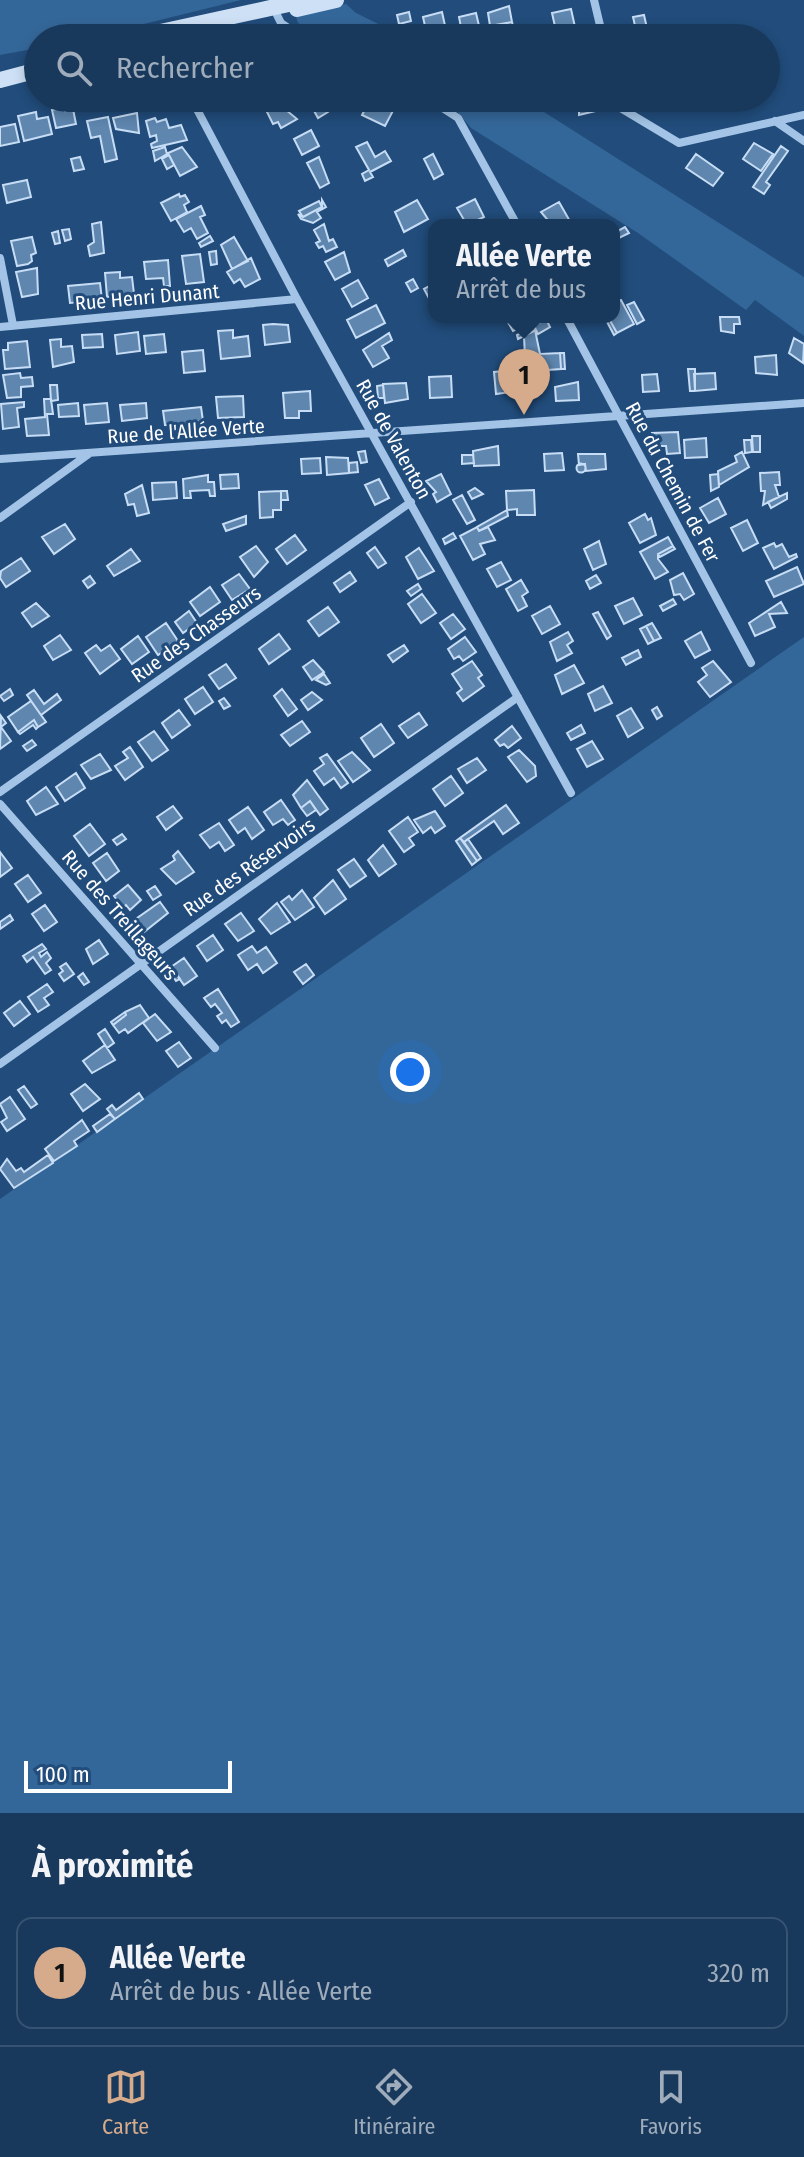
<!DOCTYPE html>
<html lang="fr">
<head>
<meta charset="utf-8">
<style>
  body { margin:0; font-family:"Fira Sans Condensed",sans-serif; background:#224062; color:#f1f3f6 }
  .scale { position:absolute; left:24px; bottom:20px; width:208px; box-sizing:border-box; padding-left:8px; border:4px solid #fff; border-top:0; font-size:22px; line-height:28px; white-space:nowrap; color:#fff; -webkit-text-stroke:6px #214c7b; paint-order:stroke }
  .you { position:absolute; left:410px; top:1072px; width:28px; height:28px; margin:-20px; border:6px solid #fff; border-radius:50%; background:#1a73e8; box-shadow:0 0 0 12px #1a73e833 }
  .badge { display:grid; place-items:center; width:52px; height:52px; border-radius:50%; background:#d6ab8b; color:#111; font-size:26px; font-weight:700 }
  .pin { position:absolute; translate:-50% -66px; filter:drop-shadow(0 2px 4px #0008) }
  .pin::after { content:''; position:absolute; top:42px; width:28px; height:24px; background:inherit; clip-path:polygon(0 0,100% 0,50% 100%) }
  .popup { position:absolute; left:428px; top:219px; width:192px; height:104px; box-sizing:border-box; display:grid; place-content:center; border-radius:16px; background:#19395c; filter:drop-shadow(0 2px 6px #0005); font-size:26px; white-space:nowrap; color:#9facbb }
  .popup b { font-size:30px; color:#f1f3f6 }
  .popup::after { content:''; position:absolute; left:50%; top:100%; margin-left:-16px; border:16px solid transparent; border-top-color:#19395c }
  .list { margin:0; padding:0; list-style:none }
  h2 { display:flex; justify-content:space-between; align-items:center; height:104px; margin:0; padding:0 32px; font-size:34px }
  h2 small { font-size:26px; font-weight:400; color:#9facbb }
  .list li { display:grid; grid-template-columns:52px 1fr auto; gap:24px; align-items:center; box-sizing:border-box; height:112px; margin:0 16px 16px; padding:0 16px; border:2px solid #375372; border-radius:16px }
  .list b { display:block; font-size:30px; white-space:nowrap }
  .list p { margin:0; font-size:26px; white-space:nowrap; color:#9facbb }
  .list em { font-size:26px; font-style:normal; color:#9facbb }
  .icon { flex:none; width:44px; height:44px; fill:none; stroke:currentColor; stroke-width:2; stroke-linecap:round; stroke-linejoin:round }
  .map { position:relative; flex:none; width:804px; height:1813px; overflow:hidden }
  .search { position:absolute; background:#19395c; box-shadow:0 4px 12px #0003; left:24px; right:24px; top:24px; height:88px; display:flex; align-items:center; gap:20px; box-sizing:border-box; padding:0 28px; border-radius:44px; color:#9facbb; font-size:30px }
  .sheet { height:232px; background:#19395c }
  nav { display:flex; justify-content:space-around; align-items:center; box-sizing:border-box; height:112px; border-top:2px solid #375372; background:#19395c; font-size:22px; color:#9facbb }
  nav a { display:grid; justify-items:center; gap:4px }
  nav .on { color:#d6ab8b }
  .map>svg:first-child { display:block }
  .green { fill:#346799 }
  .building { fill:#5e86af; stroke:#c7ddf5; stroke-width:2 }
  .lines { fill:none; stroke-linecap:round; stroke-linejoin:round }
  .street { stroke:#a3c4e6; stroke-width:8 }
  .secondary { stroke:#cde0f5; stroke-width:16 }
  .labels { text-anchor:middle; stroke-width:6; stroke-linejoin:round; paint-order:stroke }
  .street-label { font-size:20px; fill:#fff; stroke:#214c7b }
</style>
</head>
<body>
<div class="map">
<svg width="804" height="1813" viewBox="0 0 804 1813">
  <rect width="100%" height="100%" fill="#214c7b"/>
  <path class="green" d="M0 0H241L87 38H38V48L0 55Z
    M346 4 356 13 407 38H325L298 23 295 14Z
    M446 98H522L804 277V336L755 300 746 310 638 233 471 128Z
    M804 637V1813H0V1199Z"/>
  <path class="building" d="M509 6 512 22 490 26 488 13Z
    M571 9 575 27 556 31 552 13Z
    M409 12 411 21 399 24 397 15Z
    M442 12 446 30 427 35 423 17Z
    M476 13 480 30 483 38H478L477 31 462 33 459 17Z
    M644 15 649 37 626 38 625 32 636 30 633 17Z
    M512 22 513 26 492 31 490 26Z
    M513 26 515 32 493 37 492 31Z
    M271 98 275 105 264 110 261 104Z
    M294 98 303 101 286 110 297 119 281 128 278 122 273 124 267 112Z
    M307 98H320L328 112 318 118Z
    M371 98H381L396 105 385 126 362 115Z
    M579 98H598L600 110 579 115Z
    M64 107 65 111 73 109 76 124 56 128 52 110Z
    M36 112 37 119 48 117 52 134 24 141 18 116Z
    M137 113 139 133 116 129 113 118Z
    M108 117 117 159 105 162 100 136 91 138 87 121Z
    M155 118 157 122 166 119 169 128 181 125 187 140 152 148 151 144 157 141 156 135 150 137 146 121Z
    M15 124 19 142 0 146V127Z
    M311 130 319 146 302 155 294 139Z
    M367 142 375 157 385 151 391 161 370 172 373 177 365 181 362 174 369 170 356 147Z
    M754 143 773 154 761 171 743 159Z
    M781 146 788 151 766 182 770 185 764 194 753 187Z
    M165 147 167 154 155 161 153 151Z
    M182 147 197 167 180 176 168 153Z
    M433 154 443 174 434 179 424 159Z
    M696 154 723 173 713 186 686 168Z
    M169 155 174 165 167 169 162 159Z
    M80 157 84 169 74 171 71 159Z
    M319 157 329 183 320 188 307 163Z
    M27 180 31 197 7 203 3 185Z
    M179 194 180 197 185 195 189 202 184 205 187 212 171 221 161 203Z
    M475 199 484 217 467 225 457 208Z
    M322 200 326 207 317 212 321 218 313 223 301 219 298 214 303 217 322 207Z
    M417 200 428 219 404 232 395 212Z
    M319 201 322 207 303 217 299 211Z
    M559 202 571 223 567 225 556 222 551 224 541 212Z
    M201 206 205 215 200 217 208 233 197 239 191 228 184 232 176 219Z
    M101 222 104 253 90 256 88 246 94 242 92 224Z
    M324 224 329 241 333 239 337 247 326 252 323 246 319 248 316 243 320 241 314 230Z
    M625 227 629 233 617 239 614 233Z
    M69 229 71 239 65 241 62 230Z
    M58 231 60 243 55 244 52 233Z
    M210 236 213 241 201 247 199 243Z
    M32 237 36 253 31 255 32 261 28 264 17 266 11 241Z
    M234 237 248 261 232 269 221 245Z
    M403 250 406 256 388 266 385 260Z
    M216 251 217 264 211 265 209 252Z
    M344 252 350 272 335 280 325 262Z
    M200 254 204 282 186 284 182 256Z
    M251 258 260 279 245 287 240 279 234 283 227 272Z
    M168 260 170 286H164L163 278 146 279 144 262Z
    M37 268 38 294 22 297 16 272Z
    M120 272V278L132 277 134 294 107 297 105 273Z
    M413 279 418 288 411 292 406 283Z
    M358 280 368 298 352 307 342 289Z
    M100 283 102 300 70 303 68 286Z
    M433 284 434 290 430 292 432 304 424 289Z
    M621 300 634 324 617 333 608 317H614V303Z
    M634 302 644 320 637 324 627 305Z
    M376 305 385 323 356 338 347 320Z
    M505 317H528L531 322 513 331Z
    M608 317 617 333 614 335 605 318Z
    M720 317H739L740 324H734V333L721 331Z
    M546 319 550 327 538 334 534 326Z
    M273 324 288 325 290 342 265 345 263 325Z
    M534 326 536 330 518 339 517 335Z
    M233 330V338L248 336 250 356 221 359 218 331Z
    M535 330 540 354 560 353 561 369 533 371 532 357H525L524 336Z
    M138 332 140 351 117 354 115 335Z
    M389 333 392 340 382 346 389 358 373 367 363 350Z
    M102 334 103 347 83 348 82 335Z
    M164 334 166 352 146 354 144 336Z
    M794 338 804 344 803 363 789 353Z
    M61 339V347L72 346 74 362 53 367 50 340Z
    M27 341 30 367 5 369 3 350H8V343Z
    M203 350 205 371 184 373 182 352Z
    M560 353H564L565 369H561Z
    M776 355 777 375 756 373 755 357Z
    M525 357H532L533 371H526Z
    M688 369H695V391H690Z
    M515 370 516 391 496 394 494 372Z
    M20 373 21 378 32 377 33 386 21 387V397L7 398 3 375Z
    M715 373 716 389 695 391 694 374Z
    M657 374 659 391 643 392 642 375Z
    M451 376 452 397 430 398 429 377Z
    M578 382 579 400 556 401 555 387Z
    M406 383 408 399 385 403 383 384Z
    M50 385H57L58 400 51 401Z
    M383 385 384 398H378L377 386Z
    M310 391 311 411H299V418H285L283 393Z
    M243 396 244 417 218 418 216 397Z
    M44 399H51L53 414H47L49 435 27 436 25 419 45 417Z
    M24 402V407L17 408 19 427 3 429 1 404Z
    M78 403 79 416 59 417 58 405Z
    M107 403 109 422 86 424 84 405Z
    M146 403 147 418 122 421 120 405Z
    M201 407 203 421 187 423V426L165 425 163 411Z
    M678 432 680 453 667 454 666 446H653L652 433Z
    M752 436H760V452H753Z
    M706 438 707 457 685 458 684 440Z
    M744 440H751L752 452 745 453Z
    M498 446 499 465 474 466 473 451Z
    M365 451 367 462 361 463 358 452Z
    M742 452 749 467 719 485 718 471 737 462 735 456Z
    M562 453 564 470 545 471 544 454Z
    M578 454H605L606 469 586 471 585 464 579 465Z
    M462 455H473L474 463 462 464Z
    M326 457 348 458 349 473 327 475Z
    M320 458 321 473 302 474 301 459Z
    M357 462 358 472 349 473V463Z
    M576.5 468a4.5 4.5 0 1 1 9 0a4.5 4.5 0 1 1-9 0Z
    M779 472 780 485H775L779 497 763 505 765 491H761L760 473Z
    M238 474 239 488 221 489 220 475Z
    M441 474 451 494 437 502 433 494 436 492 426 481Z
    M718 474 719 487 711 491 710 475Z
    M208 475V482H214L215 496H210L209 490 190 491 191 498H184L183 479Z
    M379 479 389 498 375 505 365 485Z
    M176 482 177 498 153 500 152 483Z
    M142 485 149 513 137 516 134 504 128 505 125 494Z
    M475 488 483 494 472 499 468 492Z
    M534 490 535 515H517V509L507 510 506 491Z
    M281 491H287L288 500H281Z
    M281 491V510H273V517L260 518 259 492Z
    M787 493V499L771 508 768 502Z
    M462 495 475 520 467 524 453 500Z
    M718 498 726 514 709 523 700 508Z
    M507 510 508 516 479 531 477 527Z
    M645 514 648 520 651 518 656 535 640 543 629 523Z
    M246 516V524L226 531 223 524Z
    M747 520 758 543 743 551 731 528Z
    M65 524 75 539 54 554 42 537Z
    M477 527 479 531 488 527 495 540 480 544 485 554 473 560 460 536Z
    M453 533 456 538 445 544 443 539Z
    M295 535 306 550 287 564 276 549Z
    M668 537 673 546 658 554V559L668 572 655 579 640 552Z
    M599 541 606 564 593 570 584 549Z
    M774 543 776 547 782 544 789 557 796 554 797 557 774 569 763 548Z
    M256 546 268 562 254 577 240 557Z
    M673 546 675 549 660 557 658 554Z
    M375 547 386 563 378 568 367 553Z
    M419 548 434 571 418 579 406 557Z
    M131 549 140 561 114 576 107 566Z
    M21 558 30 571 6 587 0 578 1 571Z
    M501 562 511 580 497 587 487 569Z
    M797 567 804 584 774 597 766 581Z
    M350 572 356 581 340 592 334 583Z
    M683 573 694 594 684 600 680 594 674 595 670 580Z
    M239 574 250 589 232 600 222 585Z
    M596 575 601 583 590 589 586 581Z
    M90 576 95 583 88 588 83 581Z
    M521 580 528 592 522 596 527 606 518 611 506 589Z
    M418 584 421 589 411 596 407 591Z
    M210 587 220 602 200 616 190 602Z
    M422 594 436 613 421 623 408 604Z
    M633 598 642 615 624 624 615 606Z
    M673 599 676 604 663 611 660 606Z
    M781 602 787 613 769 614 775 627 755 636 749 623Z
    M36 603 49 616 32 627 22 613Z
    M550 606 560 624 542 634 532 616Z
    M328 607 339 622 319 636 308 621Z
    M189 611 197 623 183 633 175 622Z
    M598 612 611 636 607 639 593 614Z
    M453 614 465 629 451 639 440 623Z
    M166 623 178 641 158 655 146 637Z
    M652 623 661 638 654 641 646 626Z
    M646 626 654 641 648 644 640 629Z
    M568 632 573 641 567 645 572 653 557 661 550 642Z
    M701 632 710 650 695 658 685 641Z
    M279 634 290 649 269 664 259 649Z
    M60 635 71 650 53 660 44 646Z
    M138 636 149 652 132 664 121 649Z
    M465 637 476 652 463 661 459 656 454 659 448 649Z
    M96 645 101 651 110 645 120 659 100 674 85 653Z
    M404 645 408 651 393 662 388 655Z
    M638 650 641 657 626 665 622 658Z
    M313 660 324 672 312 680 303 667Z
    M472 661 482 675 478 678 484 686 463 701 457 693 462 689 452 674Z
    M713 661 731 682 710 697 698 682 707 675 702 668Z
    M226 664 236 678 219 689 209 675Z
    M574 665 584 683 562 694 555 675Z
    M324 674 330 683 326 685 316 680Z
    M603 686 612 703 595 711 588 694Z
    M203 687 213 702 195 714 185 699Z
    M10 689 13 695 4 701 0 696Z
    M282 689 297 709 288 716 274 696Z
    M34 690 44 704 57 694 61 700 41 715 27 695Z
    M312 692 322 700 308 710 301 700Z
    M224 698 230 706 224 709 219 701Z
    M31 701 46 722 38 727 34 720 18 732 8 717Z
    M657 707 662 716 657 719 652 710Z
    M631 708 643 728 628 737 617 716Z
    M179 710 190 725 172 738 162 723Z
    M419 713 427 725 408 738 399 726Z
    M1 716 6 723 1 727 11 741 0 749Z
    M34 720 38 727 36 729 33 725 20 734 18 732Z
    M302 721 310 732 290 746 281 735Z
    M381 724 394 743 374 757 361 738Z
    M581 725 585 733 571 740 567 733Z
    M512 726 521 738 508 748 504 744 500 746 495 740Z
    M154 731 168 750 152 761 138 742Z
    M32 740 36 745 27 751 23 746Z
    M592 741 603 759 587 767 577 749Z
    M130 747 143 767 125 780 115 766 128 758 123 752Z
    M519 750 535 766 536 776 527 782 508 757Z
    M352 752 370 770 353 782 338 761Z
    M100 754 111 770 91 779 81 765Z
    M327 754 348 783 341 788 334 778 324 785 314 771 324 764 320 758Z
    M477 758 486 770 467 783 458 769Z
    M76 773 85 788 65 801 56 787Z
    M451 776 463 793 445 806 433 789Z
    M307 780 328 809 320 815 310 801 301 808 293 795Z
    M46 787 58 804 36 815 27 801Z
    M281 800 295 820 288 825 283 819 273 825 264 812Z
    M310 801 316 810 307 816 301 808Z
    M506 805 519 823 503 834 494 821 464 842 460 838Z
    M173 806 182 818 166 830 157 817Z
    M248 807 264 830 252 839 245 828 238 833 229 820Z
    M435 811 445 826 435 833 431 827 423 833 414 820Z
    M408 817 418 832 409 838 414 845 404 852 389 831Z
    M219 823 234 845 225 851 219 842 210 848 200 835Z
    M90 824 105 844 89 856 74 836Z
    M122 834 126 839 117 845 113 840Z
    M460 838 477 861 472 865 456 841Z
    M468 839 481 858 477 861 464 842Z
    M383 845 396 864 379 876 368 860Z
    M178 851 194 872 176 884 161 869 175 860 173 856Z
    M0 852 12 868 0 877Z
    M107 853 119 871 106 881 93 863Z
    M354 859 366 876 350 887 338 870Z
    M28 875 41 893 28 902 15 884Z
    M333 880 346 899 325 914 314 898Z
    M128 885 141 900 130 910 126 905 123 908 114 896Z
    M155 886 161 895 153 900 147 891Z
    M302 890 314 907 295 920 281 902 289 896 292 900Z
    M160 902 168 913 139 936 130 923Z
    M277 903 290 922 271 934 259 919Z
    M45 905 57 922 44 931 32 914Z
    M241 913 254 931 238 941 225 924Z
    M10 915 13 920 0 929V922Z
    M213 935 223 950 207 961 197 946Z
    M99 940 108 954 93 964 86 949Z
    M42 944 46 949 39 953 41 957 47 952 51 958 46 963 51 970 45 974 33 957 27 962 23 956Z
    M252 946 257 953 266 947 277 963 263 973 257 964 248 970 238 955Z
    M184 958 197 976 184 985 171 967Z
    M66 963 74 974 64 981 59 974 63 971 60 967Z
    M306 964 314 975 303 984 294 972Z
    M171 967 180 979 176 981 168 969Z
    M83 973 89 982 84 985 78 977Z
    M47 984 53 992 44 998 49 1005 38 1012 28 997Z
    M218 989 239 1022 231 1027 226 1020 222 1023 217 1016 222 1013 215 1004 211 1007 204 998Z
    M20 1001 30 1014 14 1026 4 1013Z
    M140 1005 149 1018 128 1033 125 1029 119 1033 113 1025 126 1015 125 1012Z
    M125 1012 126 1015 113 1025 111 1022Z
    M155 1014 171 1032 157 1041 143 1023Z
    M105 1029 114 1043 107 1048 98 1034Z
    M179 1042 191 1058 178 1067 166 1051Z
    M105 1045 115 1060 92 1073 83 1061Z
    M85 1084 100 1099 83 1111 71 1094Z
    M24 1086 37 1104 31 1108 18 1090Z
    M139 1093 143 1099 115 1119 107 1109 112 1105 116 1110Z
    M10 1097 25 1119 7 1131 1 1122 7 1118 0 1104Z
    M110 1114 115 1119 97 1132 93 1126Z
    M82 1120 89 1131 74 1141 77 1146 54 1161 45 1149Z
    M48 1155 53 1163 14 1188 0 1169 7 1159 16 1171 21 1168 24 1172Z"/>
  <g class="lines">
    <path class="street" d="M594 0 603 38
      M273 7 281 23 303 38
      M191 98 297 299 571 793
      M427 98 458 118 517 225
      M617 98 619 107 679 143 804 115
      M775 121 804 141
      M0 258 13 325
      M566 317 751 663
      M0 327 297 299
      M0 459 804 403
      M0 518 90 453
      M0 792 411 502
      M0 804 215 1048
      M0 1064 518 697"/>
    <path class="secondary" d="M297 9 336 0
      M133 38 307 0
      M0 80 38 70"/>
  </g>
  <g class="labels">
    <g class="street-label">
      <text transform="translate(147 297) rotate(-5)" y="7">Rue Henri Dunant</text>
      <text transform="translate(186 431) rotate(-4)" y="7">Rue de l'Allée Verte</text>
      <text transform="translate(394 439) rotate(61)" y="7">Rue de Valenton</text>
      <text transform="translate(673 482) rotate(62)" y="7">Rue du Chemin de Fer</text>
      <text transform="translate(196 634) rotate(-35)" y="7">Rue des Chasseurs</text>
      <text transform="translate(249 867) rotate(-35)" y="7">Rue des Réservoirs</text>
      <text transform="translate(120 915) rotate(49)" y="7">Rue des Treillageurs</text>
    </g>
  </g>
</svg>
<div class="scale">100 m</div>
<div class="you"></div>
<div class="pin badge" style="left:524px;top:415px">1</div>
<div class="popup"><b>Allée Verte</b>Arrêt de bus</div>
<div class="search"><svg class="icon" aria-label="search" viewBox="0 0 24 24"><circle cx="10" cy="10" r="6"/><path d="M15 15l6 6"/></svg>Rechercher</div>
</div>
<section class="sheet">
<h2>À proximité<small></small></h2>
<ul class="list">
<li><span class="badge">1</span><div><b>Allée Verte</b><p>Arrêt de bus · Allée Verte</p></div><em>320 m</em></li>
</ul>
</section>
<nav>
<a class="on"><svg class="icon" aria-label="map" viewBox="0 0 24 24"><path d="M3 6l6-2 6 2 6-2v14l-6 2-6-2-6 2zM9 4v14M15 6v14"/></svg>Carte</a>
<a><svg class="icon" aria-label="directions" viewBox="0 0 24 24"><path d="M12 3l9 9-9 9-9-9zM9 14v-3h6M13 9l2 2-2 2"/></svg>Itinéraire</a>
<a><svg class="icon" aria-label="saved" viewBox="0 0 24 24"><path d="M7 4h10v16l-5-4-5 4z"/></svg>Favoris</a>
</nav>
</body>
</html>
